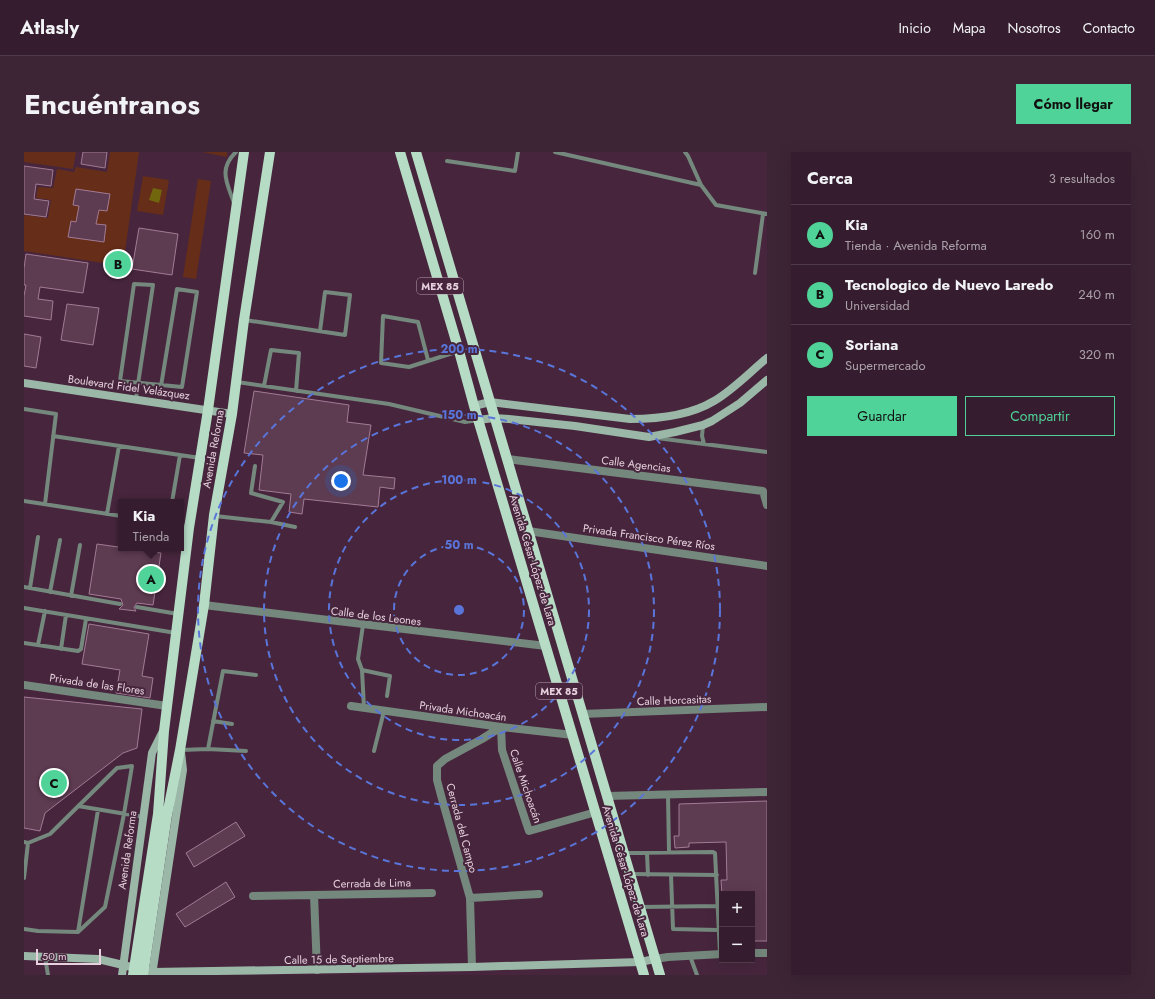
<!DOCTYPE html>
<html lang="es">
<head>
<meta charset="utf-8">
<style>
  body { margin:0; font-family:Jost,sans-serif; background:#3d2536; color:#f1f3f6 }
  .controls { position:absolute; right:12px; bottom:12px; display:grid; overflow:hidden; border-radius:0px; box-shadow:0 4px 16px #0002 }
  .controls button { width:36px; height:36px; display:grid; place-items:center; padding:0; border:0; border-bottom:1px solid #4f3a4a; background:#351c2e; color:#f1f3f6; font:20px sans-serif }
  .scale { position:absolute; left:12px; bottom:10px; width:65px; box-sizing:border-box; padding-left:4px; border:2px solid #e7d1de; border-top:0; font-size:11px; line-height:14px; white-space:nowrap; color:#e7d1de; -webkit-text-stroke:3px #47263d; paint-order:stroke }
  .you { position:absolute; left:317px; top:329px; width:14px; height:14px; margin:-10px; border:3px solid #fff; border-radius:50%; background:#1a73e8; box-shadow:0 0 0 6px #1a73e833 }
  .badge { display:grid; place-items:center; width:26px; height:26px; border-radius:50%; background:#50d398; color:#111; font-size:13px; font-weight:700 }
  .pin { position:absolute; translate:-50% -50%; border:2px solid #fff; box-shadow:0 1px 4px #0006 }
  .popup { position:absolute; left:94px; top:347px; width:66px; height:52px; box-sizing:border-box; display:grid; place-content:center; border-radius:0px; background:#351c2e; filter:drop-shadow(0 1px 3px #0005); font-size:13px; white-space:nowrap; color:#aaa1aa }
  .popup b { font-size:15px; color:#f1f3f6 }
  .popup::after { content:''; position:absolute; left:50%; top:100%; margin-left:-8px; border:8px solid transparent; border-top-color:#351c2e }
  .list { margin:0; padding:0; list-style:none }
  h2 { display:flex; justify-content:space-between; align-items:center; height:52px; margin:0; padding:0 16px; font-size:17px }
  h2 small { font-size:13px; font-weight:400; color:#aaa1aa }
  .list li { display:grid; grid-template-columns:26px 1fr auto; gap:12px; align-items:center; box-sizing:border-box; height:60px; padding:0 16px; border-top:1px solid #4f3a4a }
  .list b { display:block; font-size:15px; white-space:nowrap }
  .list p { margin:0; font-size:13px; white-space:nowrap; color:#aaa1aa }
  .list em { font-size:13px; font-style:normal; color:#aaa1aa }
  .actions { display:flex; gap:8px; padding:12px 16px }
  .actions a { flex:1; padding:9px 0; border:1px solid #50d398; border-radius:0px; text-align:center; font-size:14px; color:#50d398 }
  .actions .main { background:#50d398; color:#111 }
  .map { position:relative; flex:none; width:743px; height:823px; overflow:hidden; border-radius:0px }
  header { display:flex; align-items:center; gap:24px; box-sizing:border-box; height:56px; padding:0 20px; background:#351c2e; border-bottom:1px solid #4f3a4a }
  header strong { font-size:19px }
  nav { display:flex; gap:22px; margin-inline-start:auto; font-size:14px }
  .intro { display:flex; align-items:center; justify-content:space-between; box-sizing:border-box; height:96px; padding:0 24px }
  h1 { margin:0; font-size:28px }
  .button { padding:10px 18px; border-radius:0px; background:#50d398; color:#111; font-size:14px; font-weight:700 }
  main { display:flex; gap:24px; padding:0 24px }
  aside { flex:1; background:#351c2e; border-radius:0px; box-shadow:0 4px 16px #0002 }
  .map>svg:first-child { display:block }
  .green { fill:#662d18 }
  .water { fill:#71650e }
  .building { fill:#5d3b51; stroke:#a27b94 }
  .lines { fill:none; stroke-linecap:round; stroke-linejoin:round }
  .lane { stroke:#75887d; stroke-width:4 }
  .street { stroke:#75887d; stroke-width:8 }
  .secondary { stroke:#9ab7a7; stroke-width:8 }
  .primary { stroke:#b6dcc6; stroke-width:10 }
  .ring { fill:none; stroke:#5a75da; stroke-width:2; stroke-dasharray:7 5 }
  .labels { text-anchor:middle; stroke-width:4; stroke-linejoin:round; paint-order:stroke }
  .shield { fill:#47263d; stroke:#b79eae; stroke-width:1 }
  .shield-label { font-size:10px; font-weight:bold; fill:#e7d1de }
  .street-label { font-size:11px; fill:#e7d1de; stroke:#47263d }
  .centre { fill:#5a75da; stroke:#47263d; stroke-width:2 }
  .ring-label { font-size:12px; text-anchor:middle; font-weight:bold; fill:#5a75da; stroke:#47263d; stroke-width:4; stroke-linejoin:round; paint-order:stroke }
</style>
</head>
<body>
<header>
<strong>Atlasly</strong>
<nav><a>Inicio</a><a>Mapa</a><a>Nosotros</a><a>Contacto</a></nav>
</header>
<div class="intro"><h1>Encuéntranos</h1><a class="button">Cómo llegar</a></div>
<main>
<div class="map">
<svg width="743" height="823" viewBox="0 0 743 823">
  <rect width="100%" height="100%" fill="#47263d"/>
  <path class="green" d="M0 0H52L49 17 0 10Z
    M86 0H115L99 114 0 99V63L24 66 27 48 12 46 14 35 29 36 33 17 50 20 52 15 83 20Z
    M178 0H203V5Z
    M119 24 145 28 139 63 113 59Z
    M174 27 187 29 172 127 159 125Z"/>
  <path class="water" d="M129 36 138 38 135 51 125 48Z"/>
  <path class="building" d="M59 0H83L81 16 57 12Z
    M0 14 29 18 27 34 12 32 10 47 25 49 22 65 0 62Z
    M52 37 86 42 83 59 75 58 72 72 82 73 80 90 44 85 47 69 52 70 55 54 49 53Z
    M115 76 154 82 148 123 108 117Z
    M2 102 64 111 59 141 16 135 14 147 29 149 27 168 0 164V144L2 133H0V116Z
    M43 152 75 156 69 193 37 188Z
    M0 182 17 185 12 216 0 214Z
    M230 239 325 253 323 270 347 273 339 323 371 326 370 337 356 335 354 355 280 347 278 362 265 360 267 342 235 338 239 303 220 301Z
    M73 392 137 401 129 453 113 451 110 455 112 459 95 457 99 453 97 447 65 442Z
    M65 472 125 482 118 524 129 526 126 546 92 541 96 518 58 512Z
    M0 545 118 557 113 596 99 601 21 661 16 679 0 676Z
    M743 649V789H728V742H698L697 728H703L702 690 665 691V695L651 696 650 684H655V652Z
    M212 670 221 684 170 715 162 701Z
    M202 730 211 745 161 775 152 762Z"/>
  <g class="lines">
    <path class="lane" d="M531 0 677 33
      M661 0 664 4 677 33 692 53 743 62
      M423 9 491 19 494 0
      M210 51C203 31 194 17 212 0
      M731 121 739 62
      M221 168 321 183 326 143 301 140 296 179
      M404 208 394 170 359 164 357 211 385 215 435 199
      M213 230 365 252 441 270 454 268
      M240 234 247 198 275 201 272 239
      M112 247 114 232 129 133 110 132 96 229 158 235 173 140 153 137 137 234
      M0 257 32 262 21 352
      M679 273 678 284 680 292
      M29 284 176 306
      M633 286 743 300
      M231 314 227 341 259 350 247 370
      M0 349 97 364
      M148 350 156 303
      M83 362 95 294
      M191 364 247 370 271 375
      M157 374 165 375
      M0 435 96 452
      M6 436 14 385
      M26 440 36 388
      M47 444 56 393
      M113 455 154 462
      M0 456 152 481
      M339 473 334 507 338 518 340 556
      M0 491 54 499 57 497 62 467
      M14 493 21 459
      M37 497 42 463
      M338 518 366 524 363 544
      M189 569 208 572
      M184 597 199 519 232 523
      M157 598 184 597 222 599
      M350 599 360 559
      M644 643 645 700
      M54 654 120 665
      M0 690 4 691 26 682 93 616 108 614 100 662 81 755 54 780 74 658
      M600 701 689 700 691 701 696 802
      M623 701 624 723
      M607 722 693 723
      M647 723 649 777 694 778
      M0 726 4 691
      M616 755 693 754
      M0 777 14 779 54 780
      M666 804 673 823
      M21 805 24 823"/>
    <path class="street" d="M483 307 739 339 743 353
      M504 379 743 414
      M180 453 522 494
      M0 533 143 554
      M327 554 477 575 549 583
      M558 562 743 555
      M477 575 478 598 505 679 572 660
      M583 644 743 640
      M290 743 293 818
      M229 744 408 741
      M446 746 515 742
      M728 801H743
      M631 807 644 805 698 802
      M448 815 446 746 418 647 413 628V614L421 607 458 587 477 575"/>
    <path class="secondary" d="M0 231 208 262
      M450 254 466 250 606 267C634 267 665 264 690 249 709 238 726 220 743 206
      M454 268 470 266 485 267 551 274 625 285 651 280 679 273 688 269 716 251 743 228
      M0 804 74 807 128 820 448 815 616 810 631 807
      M98 823 128 601 138 581
      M128 823 159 618 157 600"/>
    <path class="primary" d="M376 0 435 199 450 254 620 823
      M392 0 636 823
      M109 823 134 662 140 579 165 376 184 258 220 0
      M119 823 143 663 156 598 180 453 190 363 208 262 220 168 246 0"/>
  </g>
  <g class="ring">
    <circle cx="435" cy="458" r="65"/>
    <circle cx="435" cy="458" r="130"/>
    <circle cx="435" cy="458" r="195"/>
    <circle cx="435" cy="458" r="261"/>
  </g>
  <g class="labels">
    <g class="shield">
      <rect x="393" y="126" width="46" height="16" rx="3"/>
      <rect x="512" y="531" width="46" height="16" rx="3"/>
    </g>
    <g class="shield-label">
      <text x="416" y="138">MEX 85</text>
      <text x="535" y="543">MEX 85</text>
    </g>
    <g class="street-label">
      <text transform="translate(105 235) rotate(8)" y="4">Boulevard Fidel Velázquez</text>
      <text transform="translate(189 297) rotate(-80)" y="4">Avenida Reforma</text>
      <text transform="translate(612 312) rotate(7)" y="4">Calle Agencias</text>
      <text transform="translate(625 385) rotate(8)" y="4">Privada Francisco Pérez Ríos</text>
      <text transform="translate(509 408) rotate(73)" y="4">Avenida César López de Lara</text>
      <text transform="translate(352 464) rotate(7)" y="4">Calle de los Leones</text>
      <text transform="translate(73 532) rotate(8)" y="4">Privada de las Flores</text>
      <text transform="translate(650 548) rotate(-2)" y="4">Calle Horcasitas</text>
      <text transform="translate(439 559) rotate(8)" y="4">Privada Michoacán</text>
      <text transform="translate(502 634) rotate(71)" y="4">Calle Michoacán</text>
      <text transform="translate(438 676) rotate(75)" y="4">Cerrada del Campo</text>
      <text transform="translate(103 698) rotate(-82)" y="4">Avenida Reforma</text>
      <text transform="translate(602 719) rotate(73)" y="4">Avenida César López de Lara</text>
      <text transform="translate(348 731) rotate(-1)" y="4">Cerrada de Lima</text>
      <text transform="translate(315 807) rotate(-1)" y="4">Calle 15 de Septiembre</text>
    </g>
  </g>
  <circle cx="435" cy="458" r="6" class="centre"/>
  <g class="ring-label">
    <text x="435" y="201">200 m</text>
    <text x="435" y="267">150 m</text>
    <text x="435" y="332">100 m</text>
    <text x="435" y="397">50 m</text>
  </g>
</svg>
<div class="controls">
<button>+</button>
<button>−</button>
</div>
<div class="scale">50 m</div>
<div class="you"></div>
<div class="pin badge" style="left:127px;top:427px">A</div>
<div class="popup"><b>Kia</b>Tienda</div>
<div class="pin badge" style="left:94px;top:112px">B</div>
<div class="pin badge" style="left:30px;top:631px">C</div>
</div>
<aside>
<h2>Cerca<small>3 resultados</small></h2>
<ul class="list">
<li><span class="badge">A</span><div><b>Kia</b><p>Tienda · Avenida Reforma</p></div><em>160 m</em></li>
<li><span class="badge">B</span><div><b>Tecnologico de Nuevo Laredo</b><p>Universidad</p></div><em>240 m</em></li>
<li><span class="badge">C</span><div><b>Soriana</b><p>Supermercado</p></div><em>320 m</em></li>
</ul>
<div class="actions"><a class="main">Guardar</a><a>Compartir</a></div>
</aside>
</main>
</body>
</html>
